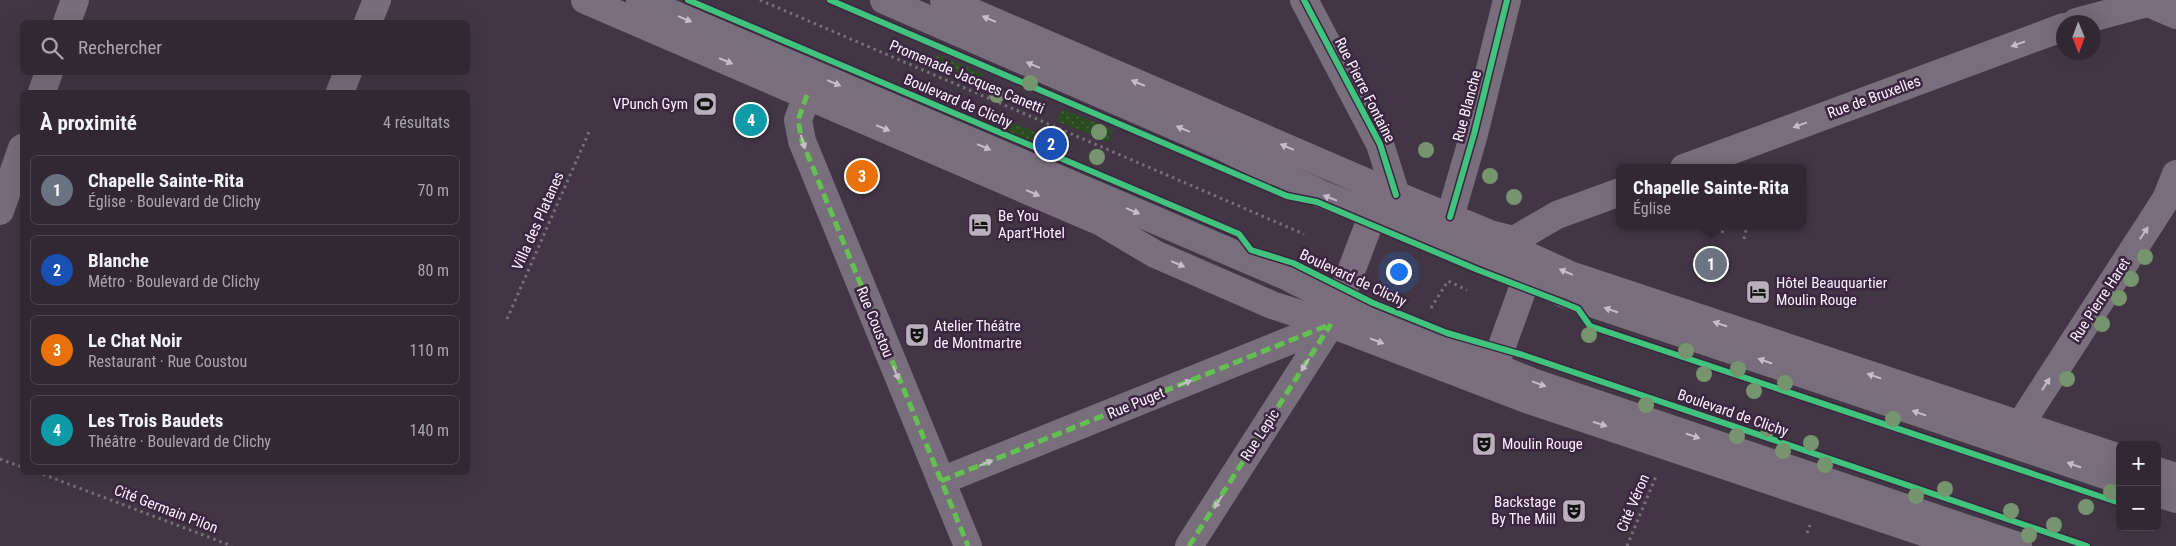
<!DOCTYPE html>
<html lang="fr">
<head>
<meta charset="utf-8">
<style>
  body { margin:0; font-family:"Roboto Condensed",sans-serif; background:#3a303c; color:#f1f3f6 }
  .controls { position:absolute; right:15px; bottom:15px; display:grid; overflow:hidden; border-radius:8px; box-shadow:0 5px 20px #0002 }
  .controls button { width:45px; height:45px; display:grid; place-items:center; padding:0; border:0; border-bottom:1px solid #4d444f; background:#322834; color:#f1f3f6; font:25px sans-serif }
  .compass { position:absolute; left:2056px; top:15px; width:45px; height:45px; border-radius:50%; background:#322834; box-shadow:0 5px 20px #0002; rotate:179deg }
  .you { position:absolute; left:1398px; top:271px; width:18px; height:18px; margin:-12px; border:4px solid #fff; border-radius:50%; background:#1a73e8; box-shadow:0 0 0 8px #1a73e833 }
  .badge { display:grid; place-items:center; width:32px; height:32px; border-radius:50%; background:#8bbbb9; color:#fff; font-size:16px; font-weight:700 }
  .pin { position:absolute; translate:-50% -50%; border:2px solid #fff; box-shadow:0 1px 5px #0006 }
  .popup { position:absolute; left:1616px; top:164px; width:190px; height:65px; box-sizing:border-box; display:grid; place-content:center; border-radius:8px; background:#322834; filter:drop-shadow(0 1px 4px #0005); font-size:16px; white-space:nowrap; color:#a8a6ac }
  .popup b { font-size:19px; color:#f1f3f6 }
  .popup::after { content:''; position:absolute; left:50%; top:100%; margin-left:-10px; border:10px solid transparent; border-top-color:#322834 }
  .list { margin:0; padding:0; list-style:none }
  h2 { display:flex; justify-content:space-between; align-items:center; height:65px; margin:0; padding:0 20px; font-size:21px }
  h2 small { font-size:16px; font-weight:400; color:#a8a6ac }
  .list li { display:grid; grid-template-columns:32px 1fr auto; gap:15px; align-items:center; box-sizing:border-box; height:70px; margin:0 10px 10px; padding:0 10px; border:1px solid #4d444f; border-radius:8px }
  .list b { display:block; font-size:19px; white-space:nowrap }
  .list p { margin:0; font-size:16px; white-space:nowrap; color:#a8a6ac }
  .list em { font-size:16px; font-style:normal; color:#a8a6ac }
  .icon { flex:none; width:28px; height:28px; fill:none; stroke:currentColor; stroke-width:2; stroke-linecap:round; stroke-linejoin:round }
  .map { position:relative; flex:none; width:2176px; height:546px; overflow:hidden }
  .search { position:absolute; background:#322834; box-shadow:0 5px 20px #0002; left:20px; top:20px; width:450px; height:55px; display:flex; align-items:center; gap:12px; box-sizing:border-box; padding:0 18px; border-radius:8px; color:#a8a6ac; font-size:19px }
  .panel { position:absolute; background:#322834; box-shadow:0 5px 20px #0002; left:20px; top:90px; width:450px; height:385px; border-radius:8px }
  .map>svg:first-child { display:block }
  .green { fill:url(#green-dots) }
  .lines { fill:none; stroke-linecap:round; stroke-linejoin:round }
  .path { stroke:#79707b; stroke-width:3; stroke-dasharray:2.5 4; stroke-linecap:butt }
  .minor { stroke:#796e7c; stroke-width:28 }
  .major { stroke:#7c6d7f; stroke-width:28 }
  .quiet { stroke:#63c152; stroke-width:5; stroke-dasharray:10 5; stroke-linecap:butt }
  .cycleway-casing { stroke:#3b2640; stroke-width:9 }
  .cycleway { stroke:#40c37c; stroke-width:6 }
  .tree { fill:#76946e }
  .oneway { fill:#c7bdca }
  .oneway2 { fill:#c8bccb }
  .labels { text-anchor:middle; stroke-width:5; stroke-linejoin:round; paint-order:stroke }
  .street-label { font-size:15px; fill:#fbf1fe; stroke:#3b2640 }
  .poi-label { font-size:15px; fill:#fbf1fe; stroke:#3b2640; text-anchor:start }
</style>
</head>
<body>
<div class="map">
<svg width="2176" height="546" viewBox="0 0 2176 546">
  <defs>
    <pattern id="green-dots" width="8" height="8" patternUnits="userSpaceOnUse" patternTransform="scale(1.25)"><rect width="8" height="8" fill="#2a4c20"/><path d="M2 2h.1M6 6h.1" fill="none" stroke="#4a6641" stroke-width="1.8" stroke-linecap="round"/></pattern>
  </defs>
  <rect width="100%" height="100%" fill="#423645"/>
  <path class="green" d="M937 55 983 74 978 86 932 67Z
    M1062 109 1113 130 1108 142 1057 121Z
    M989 113 1035 132 1030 144 984 125Z"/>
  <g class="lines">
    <path class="path" d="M760 0 1304 234
      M1722 233 1725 225
      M1744 239 1747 225
      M1431 308 1448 281 1467 290
      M507 319 589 132
      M0 459 22 467
      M37 472 232 546
      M1807 533 1810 525
      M1627 546 1657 474"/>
    <path class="minor" d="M640 0 1286 276 1339 303 1532 382 2018 546
      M884 0 1225 148 1321 194 1526 272 1564 294 2120 480
      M1304 0 1380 144 1396 195
      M2141 0 2176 15
      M67 22 75 0
      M368 22 377 0
      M2076 22 2147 3 2150 0
      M42 92 49 72
      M340 92 348 72
      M807 95 798 120 802 141 968 546
      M1684 168 2064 27
      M0 211 22 148
      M1450 217 1474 134 1507 0
      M1514 240 1557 215 1620 192
      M2020 425 2166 199 2176 174
      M941 481 1331 324
      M2157 493 2176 499
      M1189 546 1331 324"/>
    <path class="major" d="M585 0 1101 222 1155 254 1272 305 1331 324 1526 399 1965 546
      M944 0 1396 195 1490 234 1514 240C1527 258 1527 266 1523 288L1488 384
      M1524 254 1570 275 2120 458
      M1331 324 1369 224 1396 195
      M2157 471 2176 477"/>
    <path class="quiet" d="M807 95 798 120 802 141 968 546
      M941 481 1331 324
      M1189 546 1331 324"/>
    <defs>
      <path id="cycleway" d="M688 0 1239 234 1251 250 1293 263 1373 303 1447 333 1523 355 2087 546
        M830 0 1287 196 1317 202 1478 270 1561 302 1578 309 1590 326 2120 503
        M1304 0 1380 144 1396 195
        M1450 217 1474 134 1507 0"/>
    </defs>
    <use href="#cycleway" class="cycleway-casing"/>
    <use href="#cycleway" class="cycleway"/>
  </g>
  <g class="tree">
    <circle cx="1030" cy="83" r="8"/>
    <circle cx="997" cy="95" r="8"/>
    <circle cx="1099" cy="132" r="8"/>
    <circle cx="1426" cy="150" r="8"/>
    <circle cx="1097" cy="157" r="8"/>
    <circle cx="1490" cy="176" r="8"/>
    <circle cx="1514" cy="197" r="8"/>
    <circle cx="2145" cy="257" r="8"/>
    <circle cx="2131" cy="279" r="8"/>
    <circle cx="2119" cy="298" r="8"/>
    <circle cx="2102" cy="324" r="8"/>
    <circle cx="1589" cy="335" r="8"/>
    <circle cx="1686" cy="351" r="8"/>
    <circle cx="1738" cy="369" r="8"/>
    <circle cx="1704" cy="374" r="8"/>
    <circle cx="2067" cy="379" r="8"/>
    <circle cx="1785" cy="383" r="8"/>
    <circle cx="1754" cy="391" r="8"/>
    <circle cx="1646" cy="405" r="8"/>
    <circle cx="1893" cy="419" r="8"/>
    <circle cx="1768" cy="429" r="8"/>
    <circle cx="1737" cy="436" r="8"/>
    <circle cx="1811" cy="443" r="8"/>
    <circle cx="1783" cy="451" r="8"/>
    <circle cx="1825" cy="465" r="8"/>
    <circle cx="1945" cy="489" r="8"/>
    <circle cx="2111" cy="492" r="8"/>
    <circle cx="1916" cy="496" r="8"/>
    <circle cx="2086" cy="507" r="8"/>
    <circle cx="2011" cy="511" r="8"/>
    <circle cx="2054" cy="525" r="8"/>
    <circle cx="2029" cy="535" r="8"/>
  </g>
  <defs><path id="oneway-solid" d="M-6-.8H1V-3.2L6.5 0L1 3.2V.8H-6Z" transform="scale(1.25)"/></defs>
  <g class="oneway">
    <use href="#oneway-solid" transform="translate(685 19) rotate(23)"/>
    <use href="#oneway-solid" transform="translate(2018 44) rotate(160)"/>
    <use href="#oneway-solid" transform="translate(1033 65) rotate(-157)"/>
    <use href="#oneway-solid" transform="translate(834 83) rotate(23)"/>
    <use href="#oneway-solid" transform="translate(1800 125) rotate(160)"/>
    <use href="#oneway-solid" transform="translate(1183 129) rotate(-157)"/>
    <use href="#oneway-solid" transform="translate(803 142) rotate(73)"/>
    <use href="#oneway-solid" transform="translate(984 147) rotate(23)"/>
    <use href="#oneway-solid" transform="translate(1330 198) rotate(-159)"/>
    <use href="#oneway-solid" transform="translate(1133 211) rotate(23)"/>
    <use href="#oneway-solid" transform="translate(2144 233) rotate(-57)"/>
    <use href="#oneway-solid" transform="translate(1611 310) rotate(-161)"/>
    <use href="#oneway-solid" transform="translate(1765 361) rotate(-161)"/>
    <use href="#oneway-solid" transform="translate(1305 365) rotate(122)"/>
    <use href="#oneway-solid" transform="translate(896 373) rotate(68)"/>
    <use href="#oneway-solid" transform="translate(1185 383) rotate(-22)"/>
    <use href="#oneway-solid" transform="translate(1539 384) rotate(20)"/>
    <use href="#oneway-solid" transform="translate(2046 384) rotate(-57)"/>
    <use href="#oneway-solid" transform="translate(1919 413) rotate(-161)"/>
    <use href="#oneway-solid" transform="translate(1693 436) rotate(19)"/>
    <use href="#oneway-solid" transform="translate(986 463) rotate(-22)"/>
    <use href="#oneway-solid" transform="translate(2074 465) rotate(-161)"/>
    <use href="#oneway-solid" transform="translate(1218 502) rotate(123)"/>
  </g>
  <g class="oneway2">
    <use href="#oneway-solid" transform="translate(989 19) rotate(-157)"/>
    <use href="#oneway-solid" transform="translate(726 61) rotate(23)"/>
    <use href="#oneway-solid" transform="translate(1138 83) rotate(-157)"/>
    <use href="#oneway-solid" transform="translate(883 128) rotate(23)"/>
    <use href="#oneway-solid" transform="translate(1287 147) rotate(-157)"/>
    <use href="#oneway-solid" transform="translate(1033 193) rotate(23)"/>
    <use href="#oneway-solid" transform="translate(1178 264) rotate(23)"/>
    <use href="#oneway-solid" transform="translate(1566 272) rotate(-157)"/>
    <use href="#oneway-solid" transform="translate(1720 324) rotate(-161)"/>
    <use href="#oneway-solid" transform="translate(1377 341) rotate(21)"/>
    <use href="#oneway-solid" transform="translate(1874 376) rotate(-161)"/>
    <use href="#oneway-solid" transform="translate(1600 424) rotate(18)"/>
  </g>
  <defs>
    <symbol id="stadium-square" viewBox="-11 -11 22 22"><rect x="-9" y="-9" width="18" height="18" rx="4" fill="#bab0bd" stroke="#3b2640"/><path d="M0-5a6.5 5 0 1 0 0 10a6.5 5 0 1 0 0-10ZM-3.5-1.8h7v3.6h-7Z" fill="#111"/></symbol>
    <symbol id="hotel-square" viewBox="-11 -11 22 22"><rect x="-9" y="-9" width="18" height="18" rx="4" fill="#bab0bd" stroke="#3b2640"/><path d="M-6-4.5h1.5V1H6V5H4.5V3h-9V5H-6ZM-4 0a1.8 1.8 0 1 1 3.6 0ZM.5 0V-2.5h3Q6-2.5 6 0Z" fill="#111"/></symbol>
    <symbol id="theatre-square" viewBox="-11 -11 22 22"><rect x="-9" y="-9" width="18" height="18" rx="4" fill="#bab0bd" stroke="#3b2640"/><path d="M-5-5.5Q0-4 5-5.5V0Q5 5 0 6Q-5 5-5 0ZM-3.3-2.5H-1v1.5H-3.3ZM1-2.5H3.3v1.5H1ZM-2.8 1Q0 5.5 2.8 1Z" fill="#111"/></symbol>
  </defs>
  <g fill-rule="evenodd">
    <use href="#stadium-square" x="691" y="90" width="28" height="28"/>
    <use href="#hotel-square" x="966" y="211" width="28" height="28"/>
    <use href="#hotel-square" x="1744" y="278" width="28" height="28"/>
    <use href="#theatre-square" x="903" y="321" width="28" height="28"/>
    <use href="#theatre-square" x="1470" y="430" width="28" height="28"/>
    <use href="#theatre-square" x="1560" y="497" width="28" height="28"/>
  </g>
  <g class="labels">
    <g class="street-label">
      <text transform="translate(967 77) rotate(23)" y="5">Promenade Jacques Canetti</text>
      <text transform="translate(1365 90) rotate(63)" y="5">Rue Pierre Fontaine</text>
      <text transform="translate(1874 97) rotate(-20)" y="5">Rue de Bruxelles</text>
      <text transform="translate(958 101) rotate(23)" y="5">Boulevard de Clichy</text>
      <text transform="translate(1467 106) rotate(-75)" y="5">Rue Blanche</text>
      <text transform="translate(538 221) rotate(-66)" y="5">Villa des Platanes</text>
      <text transform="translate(1353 278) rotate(25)" y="5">Boulevard de Clichy</text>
      <text transform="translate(2100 300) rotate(-57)" y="5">Rue Pierre Haret</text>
      <text transform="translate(875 322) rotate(68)" y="5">Rue Coustou</text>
      <text transform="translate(1136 403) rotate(-22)" y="5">Rue Puget</text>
      <text transform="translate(1733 413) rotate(19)" y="5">Boulevard de Clichy</text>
      <text transform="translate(1260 435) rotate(-57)" y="5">Rue Lepic</text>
      <text transform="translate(1633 503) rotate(-67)" y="5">Cité Véron</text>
      <text transform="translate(166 509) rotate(21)" y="5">Cité Germain Pilon</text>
    </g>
    <g class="poi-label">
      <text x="688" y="109" text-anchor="end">VPunch Gym</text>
      <text x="998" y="221">Be You<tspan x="998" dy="17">Apart'Hotel</tspan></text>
      <text x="1776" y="288">Hôtel Beauquartier<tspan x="1776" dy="17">Moulin Rouge</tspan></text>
      <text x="934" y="331">Atelier Théâtre<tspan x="934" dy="17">de Montmartre</tspan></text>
      <text x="1502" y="449">Moulin Rouge</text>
      <text x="1556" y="507" text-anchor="end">Backstage<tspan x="1556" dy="17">By The Mill</tspan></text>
    </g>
  </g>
</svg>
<div class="controls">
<button>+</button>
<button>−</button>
</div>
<svg class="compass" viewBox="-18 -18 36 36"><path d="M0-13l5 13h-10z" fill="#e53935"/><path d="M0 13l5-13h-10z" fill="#a8a6ac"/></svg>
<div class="you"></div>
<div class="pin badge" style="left:1711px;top:264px;background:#6b7280">1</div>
<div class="popup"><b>Chapelle Sainte-Rita</b>Église</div>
<div class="pin badge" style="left:1051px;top:144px;background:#1a4fb4">2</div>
<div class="pin badge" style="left:862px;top:176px;background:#e8710a">3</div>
<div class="pin badge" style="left:751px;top:120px;background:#0f9aa8">4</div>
<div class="search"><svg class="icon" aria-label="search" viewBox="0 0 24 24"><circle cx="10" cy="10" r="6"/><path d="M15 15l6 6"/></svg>Rechercher</div>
<section class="panel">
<h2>À proximité<small>4 résultats</small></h2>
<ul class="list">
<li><span class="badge" style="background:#6b7280">1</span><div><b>Chapelle Sainte-Rita</b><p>Église · Boulevard de Clichy</p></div><em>70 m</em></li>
<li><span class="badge" style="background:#1a4fb4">2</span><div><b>Blanche</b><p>Métro · Boulevard de Clichy</p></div><em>80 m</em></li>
<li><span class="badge" style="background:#e8710a">3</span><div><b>Le Chat Noir</b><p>Restaurant · Rue Coustou</p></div><em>110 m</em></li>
<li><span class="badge" style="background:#0f9aa8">4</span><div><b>Les Trois Baudets</b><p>Théâtre · Boulevard de Clichy</p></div><em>140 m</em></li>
</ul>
</section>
</div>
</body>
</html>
